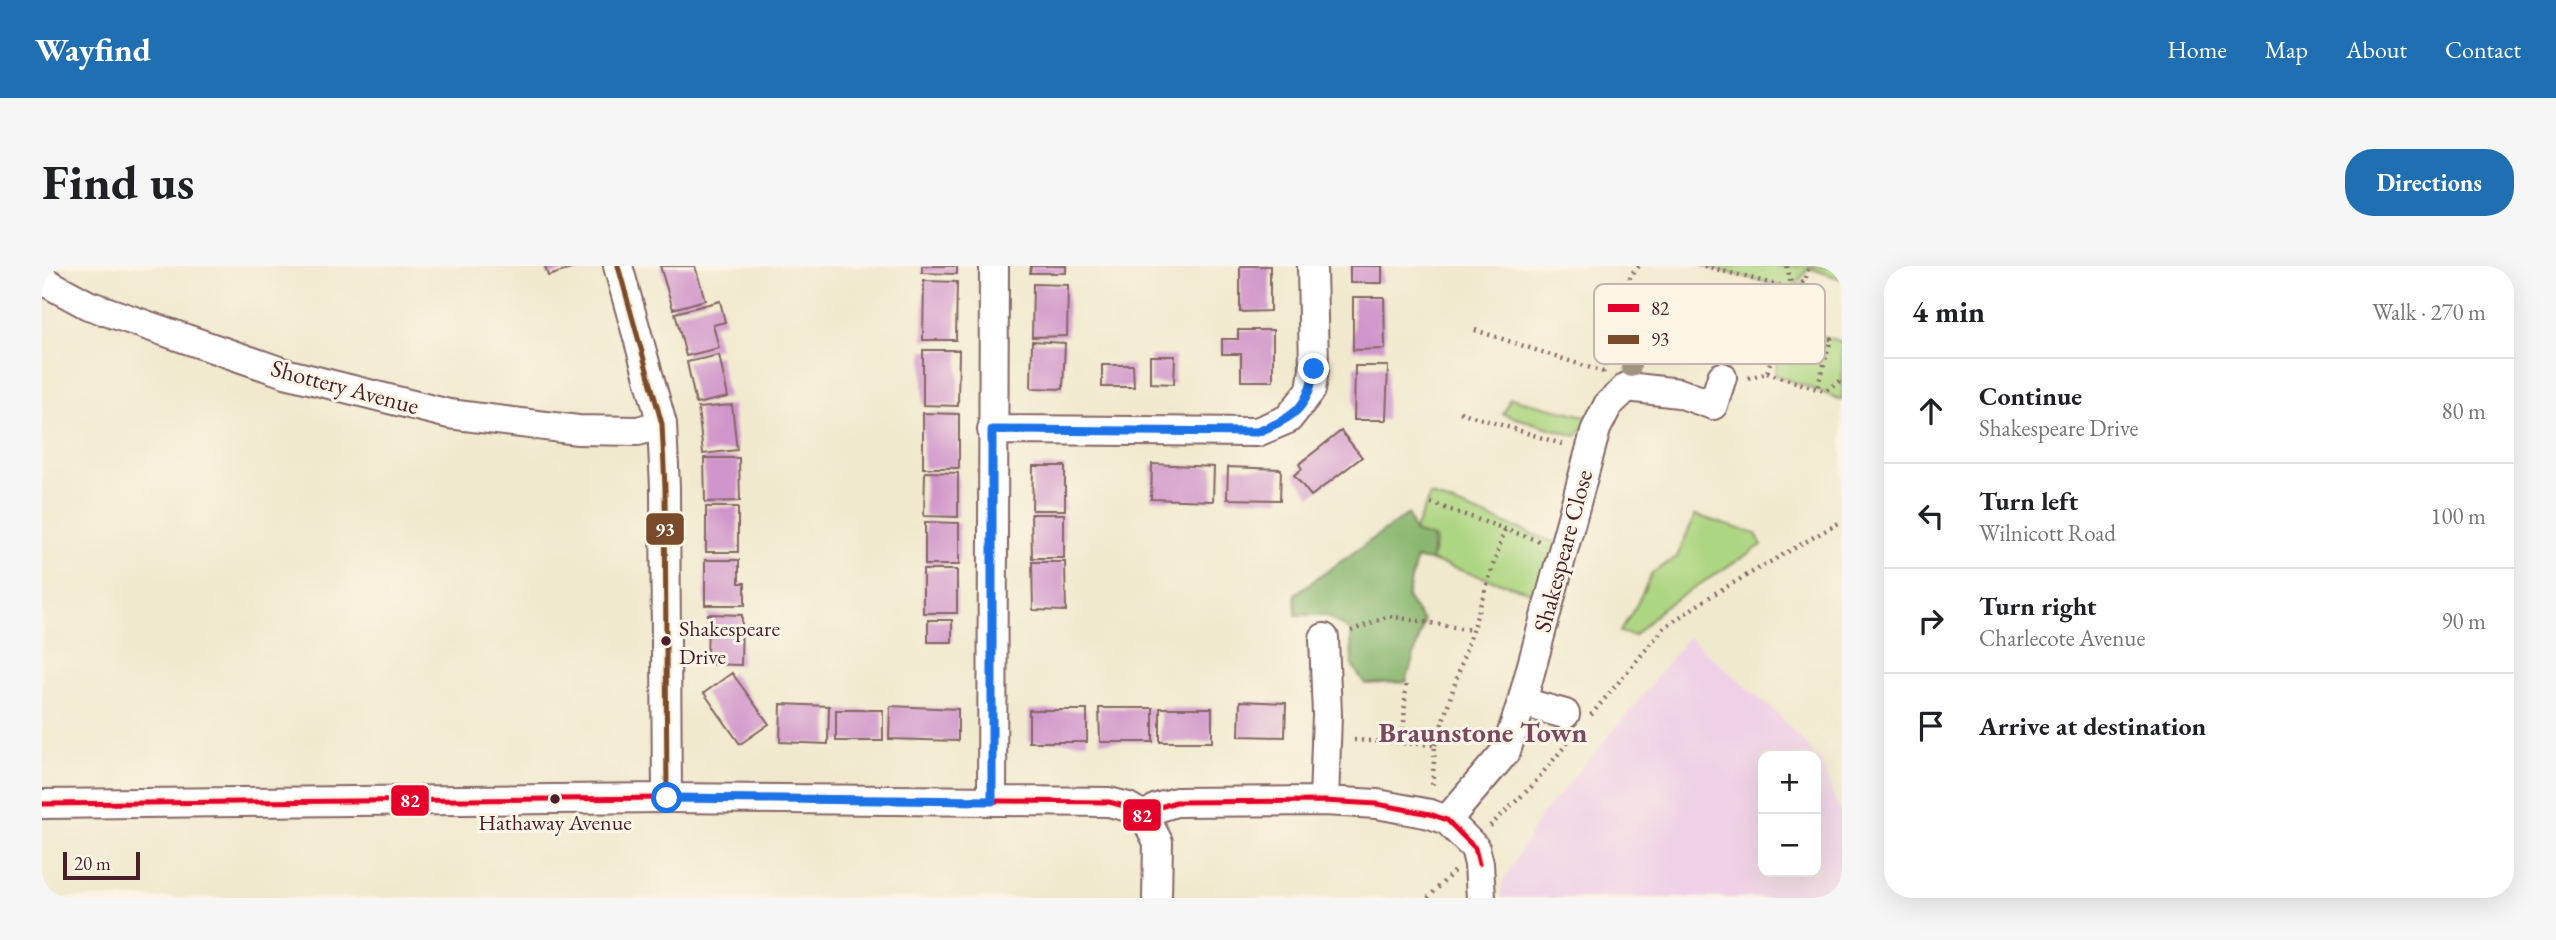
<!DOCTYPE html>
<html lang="en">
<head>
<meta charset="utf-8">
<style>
  body { margin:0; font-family:"EB Garamond",serif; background:#f6f6f6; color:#202124 }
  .controls { position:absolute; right:21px; bottom:21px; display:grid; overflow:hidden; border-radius:14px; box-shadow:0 7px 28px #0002 }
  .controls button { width:63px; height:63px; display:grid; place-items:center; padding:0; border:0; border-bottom:2px solid #e0e0e0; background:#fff; color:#202124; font:35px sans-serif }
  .scale { position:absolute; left:21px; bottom:18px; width:77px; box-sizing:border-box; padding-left:7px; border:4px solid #4a1f2b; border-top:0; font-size:19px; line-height:24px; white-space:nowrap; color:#4a1f2b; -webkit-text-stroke:5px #fcf5e5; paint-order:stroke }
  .stop { position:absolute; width:21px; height:21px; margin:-16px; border:5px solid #1a73e8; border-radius:50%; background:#fff }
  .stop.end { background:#1a73e8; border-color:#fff; box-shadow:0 2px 7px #0008 }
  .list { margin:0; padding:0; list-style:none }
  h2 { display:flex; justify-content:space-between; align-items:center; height:91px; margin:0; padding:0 28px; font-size:30px }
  h2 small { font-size:23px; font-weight:400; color:#757577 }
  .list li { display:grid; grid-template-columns:46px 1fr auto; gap:21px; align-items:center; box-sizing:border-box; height:105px; padding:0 28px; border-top:2px solid #e0e0e0 }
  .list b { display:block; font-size:26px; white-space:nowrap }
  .list p { margin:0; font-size:23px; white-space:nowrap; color:#757577 }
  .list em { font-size:23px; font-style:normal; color:#757577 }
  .icon { flex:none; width:38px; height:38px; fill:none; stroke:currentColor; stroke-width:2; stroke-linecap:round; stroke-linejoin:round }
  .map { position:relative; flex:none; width:1800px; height:632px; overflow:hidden; border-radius:28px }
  header { display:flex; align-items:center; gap:42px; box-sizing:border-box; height:98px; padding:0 35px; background:#1f6fb2; color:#fff }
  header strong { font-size:33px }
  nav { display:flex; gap:38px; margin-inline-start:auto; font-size:24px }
  .intro { display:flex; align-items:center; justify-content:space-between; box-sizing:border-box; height:168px; padding:0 42px }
  h1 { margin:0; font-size:49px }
  .button { padding:18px 32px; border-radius:28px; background:#1f6fb2; color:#fff; font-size:24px; font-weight:700 }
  main { display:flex; gap:42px; padding:0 42px }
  aside { flex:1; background:#fff; border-radius:28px; box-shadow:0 7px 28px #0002 }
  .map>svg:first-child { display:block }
  .built { fill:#efd0e6; fill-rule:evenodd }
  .green { fill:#add682; stroke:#7c7a56; stroke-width:2 }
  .forest { fill:#8ab770; stroke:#6a6b4e; stroke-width:2 }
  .building { fill:#d095ca }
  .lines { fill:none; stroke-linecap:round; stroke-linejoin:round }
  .minor-casing { stroke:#846664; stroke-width:32 }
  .path { stroke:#846664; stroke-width:4.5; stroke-dasharray:2 5; stroke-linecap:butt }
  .minor { stroke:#fff; stroke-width:28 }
  .bus-1-casing { stroke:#fcf5e5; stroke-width:10 }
  .bus-2-casing { stroke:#fcf5e5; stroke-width:10 }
  .bus-1 { stroke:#e4002b; stroke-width:5 }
  .bus-2 { stroke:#7a4b2a; stroke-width:5 }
  .tree { fill:#a29380 }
  .route { stroke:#1a73e8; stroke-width:9 }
  .bus-dot { fill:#4a1f2b; stroke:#fcf5e5; stroke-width:2.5 }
  .labels { text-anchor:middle; stroke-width:6; stroke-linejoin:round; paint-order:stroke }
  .bus-label { font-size:22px; fill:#4a1f2b; stroke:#fcf5e5; text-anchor:start }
  .street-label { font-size:24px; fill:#4a1f2b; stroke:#fcf5e5 }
  .quarter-label { font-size:28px; font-weight:bold; fill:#794863; stroke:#fcf5e5 }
  .key { fill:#fcf5e5; stroke:#c7b5ad; stroke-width:2 }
  .key-label { font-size:19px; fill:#4a1f2b }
  .line-badge { stroke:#fcf5e5; stroke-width:2.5 }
  .badge-label { font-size:19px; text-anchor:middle; font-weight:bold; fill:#fff }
</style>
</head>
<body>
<header>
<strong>Wayfind</strong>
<nav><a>Home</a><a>Map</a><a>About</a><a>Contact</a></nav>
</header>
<div class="intro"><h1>Find us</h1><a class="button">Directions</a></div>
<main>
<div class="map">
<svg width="1800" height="632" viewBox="0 0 1800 632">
  <rect width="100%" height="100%" fill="#fcf5e5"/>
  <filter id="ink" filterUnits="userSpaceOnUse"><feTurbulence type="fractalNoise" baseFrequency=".0143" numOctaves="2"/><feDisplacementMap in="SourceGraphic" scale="14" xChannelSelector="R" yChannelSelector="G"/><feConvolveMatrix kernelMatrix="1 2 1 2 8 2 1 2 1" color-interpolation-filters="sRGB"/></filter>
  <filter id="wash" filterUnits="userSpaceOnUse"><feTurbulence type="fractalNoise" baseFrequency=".00686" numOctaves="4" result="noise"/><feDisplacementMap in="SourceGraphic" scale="28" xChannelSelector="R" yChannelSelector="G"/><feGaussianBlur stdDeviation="1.57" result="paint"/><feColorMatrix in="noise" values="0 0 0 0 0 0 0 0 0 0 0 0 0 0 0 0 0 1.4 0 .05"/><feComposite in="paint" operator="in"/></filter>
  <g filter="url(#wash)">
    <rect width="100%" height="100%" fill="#f0e9ce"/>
    <path class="built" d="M1646 371 1736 448 1778 495 1800 551V632H1459L1460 617 1500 548 1589 444ZM1721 490H1774V606H1721Z"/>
    <path class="green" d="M1661 0H1800V13L1767 2 1750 23Z
      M1763 15 1772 48 1771 67 1800 76V134L1733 109 1747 32Z
      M1468 132 1548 151 1535 170 1461 148Z
      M1388 229 1522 280 1508 332 1389 295 1394 274 1372 266Z
      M1653 249 1714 268 1720 279 1620 342 1592 370 1578 366 1595 338 1610 307 1635 291Z"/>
    <path class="forest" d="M1366 248 1372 266 1391 272 1389 295 1374 293 1365 332 1382 356 1364 416 1323 418 1310 399 1309 365 1283 349H1254L1253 328Z"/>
    <g id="blocks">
      <path class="building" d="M503 0H536V1L506 10Z
        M618 0H653L663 34 631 43Z
        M880 0H915V8L880 7Z
        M989 0H1024V7H988Z
        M1198 0H1228V45L1198 46Z
        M1308 0H1340V17H1308Z
        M882 15 915 16 914 74H881Z
        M991 18 1026 19 1025 70 990 71Z
        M1311 31H1342L1343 83 1311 84Z
        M678 35 683 56 671 59 677 82 644 90 633 47Z
        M1196 64H1231V115H1199V88H1180V73H1196Z
        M990 75 1023 77 1021 123 989 122Z
        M881 84H917L916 140 881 139Z
        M677 89 686 131 654 138 645 96Z
        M1108 90H1133L1132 118 1108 117Z
        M1060 99H1091L1092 121H1060Z
        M1313 100H1346L1344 154H1312Z
        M690 139 695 184 661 188 656 142Z
        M881 147 917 148V202H881Z
        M1299 165 1320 191 1269 230 1252 209 1260 203 1257 198Z
        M662 192H697L698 235 663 236Z
        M1110 198 1172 201 1171 235 1109 233Z
        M991 200H1023V244H990Z
        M1186 201 1239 203 1238 234 1185 233Z
        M883 206 916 207V251L882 250Z
        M664 241H696V286H664Z
        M989 248H1022V292H990Z
        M883 256 917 257V299H883Z
        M663 294H697V317H703V339H663Z
        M990 296H1023L1024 345 991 344Z
        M881 304H915V347H881Z
        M666 348 700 349 699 399 665 398Z
        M886 354H910V376H886Z
        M690 407 727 458 698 478 662 427Z
        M1198 435 1244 437 1243 471 1197 470Z
        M739 438 787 440 786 478 738 476Z
        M848 440 916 443V475L847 473Z
        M1057 442H1111V476H1058Z
        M1118 442H1170V476H1118Z
        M794 444H841V475H794Z
        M987 444H1045V476H987Z"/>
    </g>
  </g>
  <g filter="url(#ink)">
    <use href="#blocks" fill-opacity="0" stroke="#846664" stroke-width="2"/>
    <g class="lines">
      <defs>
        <path id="minor" d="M576 0 620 158 623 222 625 532
          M0 14 46 39 243 107 407 148 536 164 596 165 620 158
          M950 164 1215 166 1246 153 1269 124 1272 103 1270 0
          M1480 436 1523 448
          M950 535 952 0
          M1282 535 1285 449 1282 372
          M0 538 625 532 1067 536 1086 541 1103 551 1115 542 1134 536 1282 535 1335 538 1388 548 1405 554 1433 582 1437 598 1439 632
          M1103 551 1116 576 1115 632
          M1405 554 1464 485 1480 436 1554 163 1566 139 1585 121 1637 127 1671 139 1680 111"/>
      </defs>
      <use href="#minor" class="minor-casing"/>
      <path class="path" d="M1662 0 1750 23 1725 107 1706 112
        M1745 0 1750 23 1763 15 1767 0
        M1740 59 1789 73 1775 123
        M1433 64 1561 106
        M1561 107 1589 8 1597 0
        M1725 107 1782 125 1800 114
        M1418 146 1523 179
        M1389 237 1497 275
        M1309 365 1347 350 1430 364
        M1549 449 1623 361 1672 328 1800 255
        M1312 474 1393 479 1390 523
        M1361 477 1364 416
        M1393 479 1463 263
        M1448 560 1489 521 1528 474
        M1386 632 1412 605"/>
      <use href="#minor" class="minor"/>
      <defs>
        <path id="bus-1" d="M0 538 625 532 1067 536 1086 541 1103 551 1115 542 1134 536 1282 535 1335 538 1388 548 1405 554 1433 582 1437 598"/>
        <path id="bus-2" d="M576 0 620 158 623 222 625 532"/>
      </defs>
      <use href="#bus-1" class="bus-1-casing"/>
      <use href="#bus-2" class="bus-2-casing"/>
      <use href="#bus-1" class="bus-1"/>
      <use href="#bus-2" class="bus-2"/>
    </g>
    <circle class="tree" cx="1589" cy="101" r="10"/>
  </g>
  <g class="lines" filter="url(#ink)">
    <path class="route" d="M625 532 950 535V164L1215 166C1250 152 1267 143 1272 103"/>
  </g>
  <g class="bus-dot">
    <circle cx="624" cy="375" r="6"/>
    <circle cx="513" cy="533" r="6"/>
  </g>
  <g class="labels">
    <g class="bus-label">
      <text x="637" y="370">Shakespeare<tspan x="637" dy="28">Drive</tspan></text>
      <text x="513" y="564" text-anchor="middle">Hathaway Avenue</text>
    </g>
    <g class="street-label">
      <text transform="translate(303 121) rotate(15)" y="8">Shottery Avenue</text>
      <text transform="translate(1521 285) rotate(-75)" y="8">Shakespeare Close</text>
    </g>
    <g class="quarter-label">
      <text x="1441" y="476">Braunstone Town</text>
    </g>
  </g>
  <rect x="1552" y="18" width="231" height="80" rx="10" class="key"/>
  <rect x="1566" y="38" width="31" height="8" fill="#e4002b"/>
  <rect x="1566" y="69" width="31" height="9" fill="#7a4b2a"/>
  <g class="key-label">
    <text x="1609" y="49">82</text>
    <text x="1609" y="80">93</text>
  </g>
  <g class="line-badge">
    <rect x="603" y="246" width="40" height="34" rx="7" fill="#7a4b2a"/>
    <rect x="348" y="518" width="40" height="33" rx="7" fill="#e4002b"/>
    <rect x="1080" y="532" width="40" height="34" rx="7" fill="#e4002b"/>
  </g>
  <g class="badge-label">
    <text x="623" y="270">93</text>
    <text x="368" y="541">82</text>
    <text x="1100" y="556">82</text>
  </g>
</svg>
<div class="controls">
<button>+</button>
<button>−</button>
</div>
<div class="scale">20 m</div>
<div class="stop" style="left:625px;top:532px"></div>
<div class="stop end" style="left:1272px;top:103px"></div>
</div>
<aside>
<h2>4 min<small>Walk · 270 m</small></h2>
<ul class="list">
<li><svg class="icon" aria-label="ahead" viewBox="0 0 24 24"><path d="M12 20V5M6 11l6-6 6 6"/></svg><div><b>Continue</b><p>Shakespeare Drive</p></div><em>80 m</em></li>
<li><svg class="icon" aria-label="left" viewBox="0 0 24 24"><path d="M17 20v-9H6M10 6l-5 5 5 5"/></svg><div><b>Turn left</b><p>Wilnicott Road</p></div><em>100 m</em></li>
<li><svg class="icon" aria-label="right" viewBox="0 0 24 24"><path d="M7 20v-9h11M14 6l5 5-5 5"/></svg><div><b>Turn right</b><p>Charlecote Avenue</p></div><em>90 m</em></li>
<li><svg class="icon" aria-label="arrive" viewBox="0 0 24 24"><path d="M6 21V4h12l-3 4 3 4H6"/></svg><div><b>Arrive at destination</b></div></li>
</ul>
</aside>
</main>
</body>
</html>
